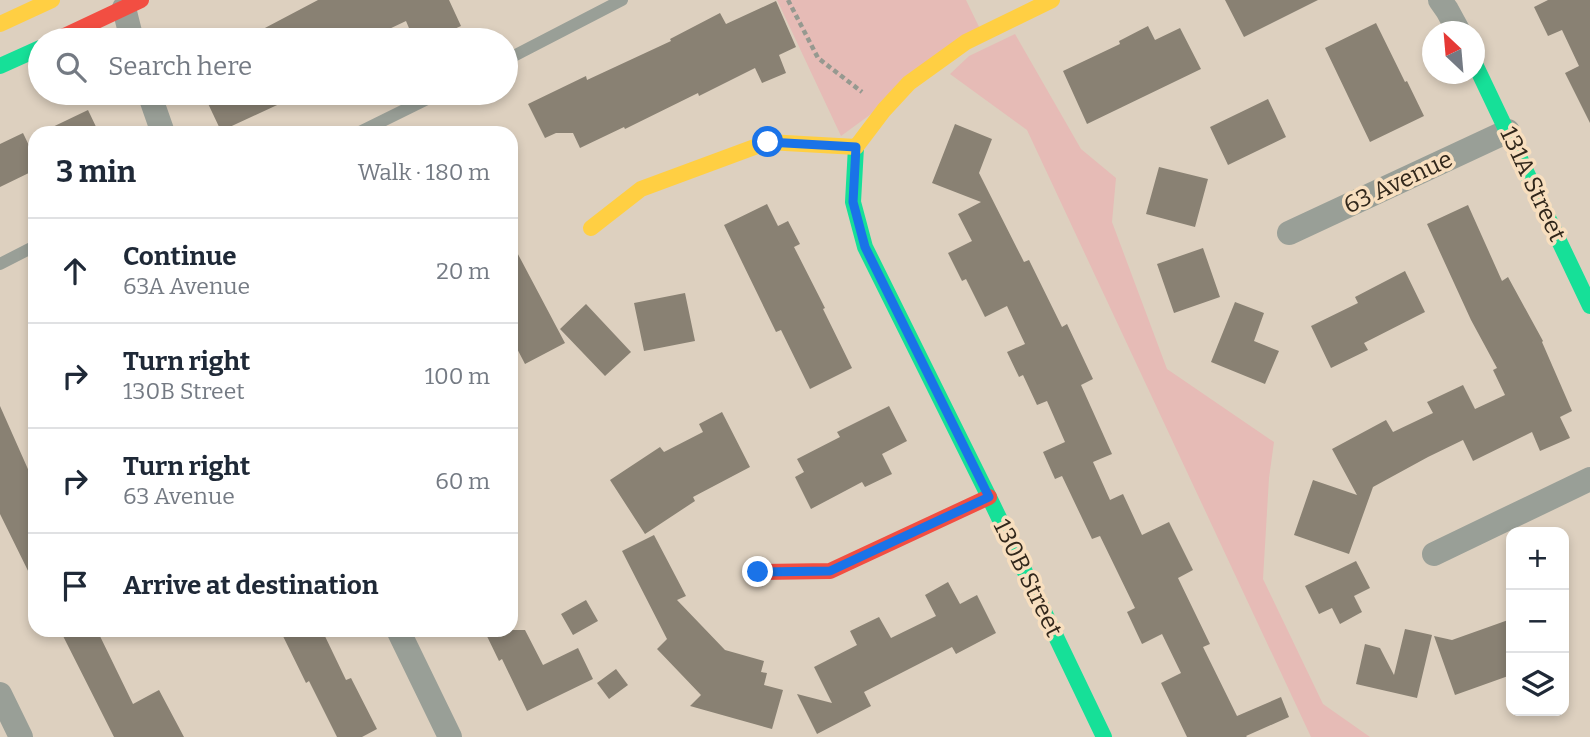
<!DOCTYPE html>
<html lang="en">
<head>
<meta charset="utf-8">
<style>
  body { margin:0; font-family:Bitter,serif; background:#f6f6f7; color:#1f2937 }
  .controls { position:absolute; right:21px; bottom:21px; display:grid; overflow:hidden; border-radius:14px; box-shadow:0 4px 10px #0003 }
  .controls button { width:63px; height:63px; display:grid; place-items:center; padding:0; border:0; border-bottom:2px solid #e0e1e3; background:#fff; color:#1f2937; font:35px sans-serif }
  .compass { position:absolute; left:1422px; top:21px; width:63px; height:63px; border-radius:50%; background:#fff; box-shadow:0 4px 10px #0003; rotate:334deg }
  .stop { position:absolute; width:21px; height:21px; margin:-16px; border:5px solid #1a73e8; border-radius:50%; background:#fff }
  .stop.end { background:#1a73e8; border-color:#fff; box-shadow:0 2px 7px #0008 }
  .list { margin:0; padding:0; list-style:none }
  h2 { display:flex; justify-content:space-between; align-items:center; height:91px; margin:0; padding:0 28px; font-size:30px }
  h2 small { font-size:23px; font-weight:400; color:#747a83 }
  .list li { display:grid; grid-template-columns:46px 1fr auto; gap:21px; align-items:center; box-sizing:border-box; height:105px; padding:0 28px; border-top:2px solid #e0e1e3 }
  .list b { display:block; font-size:26px; white-space:nowrap }
  .list p { margin:0; font-size:23px; white-space:nowrap; color:#747a83 }
  .list em { font-size:23px; font-style:normal; color:#747a83 }
  .icon { flex:none; width:38px; height:38px; fill:none; stroke:currentColor; stroke-width:2; stroke-linecap:round; stroke-linejoin:round }
  .map { position:relative; flex:none; width:1590px; height:737px; overflow:hidden }
  .search { position:absolute; background:#fff; box-shadow:0 4px 10px #0003; left:28px; top:28px; width:490px; height:77px; display:flex; align-items:center; gap:18px; box-sizing:border-box; padding:0 24px; border-radius:38px; color:#747a83; font-size:26px }
  .panel { position:absolute; background:#fff; box-shadow:0 4px 10px #0003; left:28px; top:126px; width:490px; height:511px; border-radius:21px }
  .map>svg:first-child { display:block }
  .green { fill:#e6bbb6 }
  .building { fill:#898173 }
  .lines { fill:none; stroke-linecap:round; stroke-linejoin:round }
  .path { stroke:#969990; stroke-width:4.5; stroke-dasharray:5 3.5; stroke-linecap:butt }
  .lane { stroke:#999f97; stroke-width:12 }
  .street { stroke:#999f97; stroke-width:24 }
  .fast { stroke:#16e098; stroke-width:16 }
  .slow { stroke:#ffcf43; stroke-width:16 }
  .jam { stroke:#f24e42; stroke-width:16 }
  .route { stroke:#1a73e8; stroke-width:9 }
  .labels { text-anchor:middle; stroke-width:7; stroke-linejoin:round; paint-order:stroke }
  .street-label { font-size:24px; fill:#31271b; stroke:#f8dfbf }
</style>
</head>
<body>
<div class="map">
<svg width="1590" height="737" viewBox="0 0 1590 737">
  <rect width="100%" height="100%" fill="#ddd0bf"/>
  <path class="green" d="M777 0H966L982 33 841 136Z
    M1015 34 1081 149 1116 178 1112 222 1167 369 1274 442 1269 478 1263 579 1323 704 1370 737H1311L1027 130 950 74 969 56Z"/>
  <path class="building" d="M318 0H449L461 26 430 40H414L406 21 366 40H242Z
    M1225 0H1318L1244 37Z
    M1548 0H1590V123L1565 73 1579 66 1562 30 1548 36 1534 7Z
    M776 1 796 47 779 55 786 73 762 83 755 68 699 96 698 93 625 129 624 127 580 148 573 133H556L545 138 528 104 586 76 587 80 671 41 670 39 720 13 726 24Z
    M1376 23 1405 82 1407 81 1424 116 1370 142 1325 48Z
    M1148 26 1155 40 1180 28 1201 69 1087 124 1063 71 1120 44 1119 41Z
    M203 93H303L221 131Z
    M1268 99 1286 137 1228 165 1210 127Z
    M88 110 99 133H40Z
    M955 124 992 139 979 173 1024 262 1029 260 1062 327 1067 324 1093 379 1081 385 1112 454 1093 462 1110 500 1123 494 1142 535 1169 522 1193 570 1178 578 1210 644 1203 647 1237 716 1281 697 1289 717 1246 736 1247 737H1187L1161 683 1181 673 1162 634 1142 644 1127 612 1135 608 1100 536 1092 539 1062 476 1055 479 1043 452 1065 442 1047 401 1037 405 1023 375 1019 377 1007 352 1025 344 1007 306 985 317 966 279 962 281 948 253 972 241 958 214 981 202 932 183Z
    M23 133 35 158V170L0 187V144Z
    M1159 167 1208 179 1195 227 1146 214Z
    M767 204 778 226 788 221 800 244 794 247 825 308 823 309 852 368 810 389 781 330 776 332 724 225Z
    M1468 205 1502 281 1508 277 1543 341 1542 342 1572 411 1560 417 1570 438 1540 451 1532 432 1473 461 1463 440 1428 457 1373 487 1349 554 1294 535 1313 480 1357 495 1332 449 1386 420 1393 432 1433 413 1427 402 1463 385 1475 409 1505 395 1493 370 1497 368 1471 320 1427 224Z
    M511 241 565 343 525 364 511 337Z
    M1203 248 1220 297 1174 313 1157 264Z
    M1405 271 1425 312 1364 343 1368 350 1331 368 1311 326 1358 303 1355 297Z
    M685 293 695 341 644 351 634 303Z
    M1235 302 1264 313 1254 341 1279 351 1265 384 1211 362Z
    M586 304 631 352 605 376 560 329Z
    M0 406 35 485V585L0 514Z
    M889 406 907 441 882 454 892 474 865 487 862 482 811 509 795 477 804 472 797 459 840 437 837 432Z
    M722 412 750 467 693 497 695 501 645 534 610 480 660 447 664 452 703 432 699 424Z
    M654 535 686 596 677 600 725 650 764 661 761 672 767 673 764 685 783 690 772 729 690 706 701 695 657 649 667 639 622 551Z
    M1356 561 1370 588 1354 596 1362 612 1340 624 1332 608 1319 614 1305 586Z
    M948 582 960 604 977 595 996 633 956 654 952 647 864 692 871 706 817 734 797 694 832 703 814 667 857 645 850 631 879 617 891 638 936 616 925 595Z
    M586 600 598 621 573 635 561 614Z
    M1511 619V675L1455 695 1434 636 1452 640Z
    M1405 629 1432 635 1417 698 1356 684 1365 644 1380 648 1394 675Z
    M60 630H97L133 704 159 690 184 737H114Z
    M280 630H322L346 680 351 678 377 729 362 737H337L309 681 306 683Z
    M484 630H525L543 665 578 648 593 679 527 711 502 659 499 661Z
    M616 669 628 685 609 699 597 683Z"/>
  <g class="lines">
    <path class="path" d="M788 0 818 58 862 92"/>
    <path class="lane" d="M506 60 622 0
      M358 133 439 93
      M0 264 35 246"/>
    <path class="street" d="M1440 0 1447 10 1459 32
      M124 8 132 40
      M149 93 163 133
      M1289 233 1508 131
      M1434 554 1590 479
      M398 630 450 737
      M0 694 21 737"/>
    <path class="fast" d="M1474 62 1590 306
      M0 66 40 48
      M856 147 853 202 865 247 989 497 1104 737"/>
    <path class="slow" d="M0 24 52 0
      M856 147 884 110 909 83 966 42 1052 0
      M591 228 641 189 768 142 856 147"/>
    <path class="jam" d="M56 40 141 0
      M758 572 830 571 989 497"/>
  </g>
  <g class="lines">
    <path class="route" d="M758 572 830 571 989 497 865 247 853 202 856 147 768 142"/>
  </g>
  <g class="labels">
    <g class="street-label">
      <text transform="translate(1398 182) rotate(-25)" y="8">63 Avenue</text>
      <text transform="translate(1533 184) rotate(65)" y="8">131A Street</text>
      <text transform="translate(1028 578) rotate(64)" y="8">130B Street</text>
    </g>
  </g>
</svg>
<div class="controls">
<button>+</button>
<button>−</button>
<button><svg class="icon" aria-label="layers" viewBox="0 0 24 24"><path d="M12 4l9 5-9 5-9-5zM3 14l9 5 9-5"/></svg></button>
</div>
<svg class="compass" viewBox="-18 -18 36 36"><path d="M0-13l5 13h-10z" fill="#e53935"/><path d="M0 13l5-13h-10z" fill="#747a83"/></svg>
<div class="stop" style="left:768px;top:142px"></div>
<div class="stop end" style="left:758px;top:572px"></div>
<div class="search"><svg class="icon" aria-label="search" viewBox="0 0 24 24"><circle cx="10" cy="10" r="6"/><path d="M15 15l6 6"/></svg>Search here</div>
<section class="panel">
<h2>3 min<small>Walk · 180 m</small></h2>
<ul class="list">
<li><svg class="icon" aria-label="ahead" viewBox="0 0 24 24"><path d="M12 20V5M6 11l6-6 6 6"/></svg><div><b>Continue</b><p>63A Avenue</p></div><em>20 m</em></li>
<li><svg class="icon" aria-label="right" viewBox="0 0 24 24"><path d="M7 20v-9h11M14 6l5 5-5 5"/></svg><div><b>Turn right</b><p>130B Street</p></div><em>100 m</em></li>
<li><svg class="icon" aria-label="right" viewBox="0 0 24 24"><path d="M7 20v-9h11M14 6l5 5-5 5"/></svg><div><b>Turn right</b><p>63 Avenue</p></div><em>60 m</em></li>
<li><svg class="icon" aria-label="arrive" viewBox="0 0 24 24"><path d="M6 21V4h12l-3 4 3 4H6"/></svg><div><b>Arrive at destination</b></div></li>
</ul>
</section>
</div>
</body>
</html>
